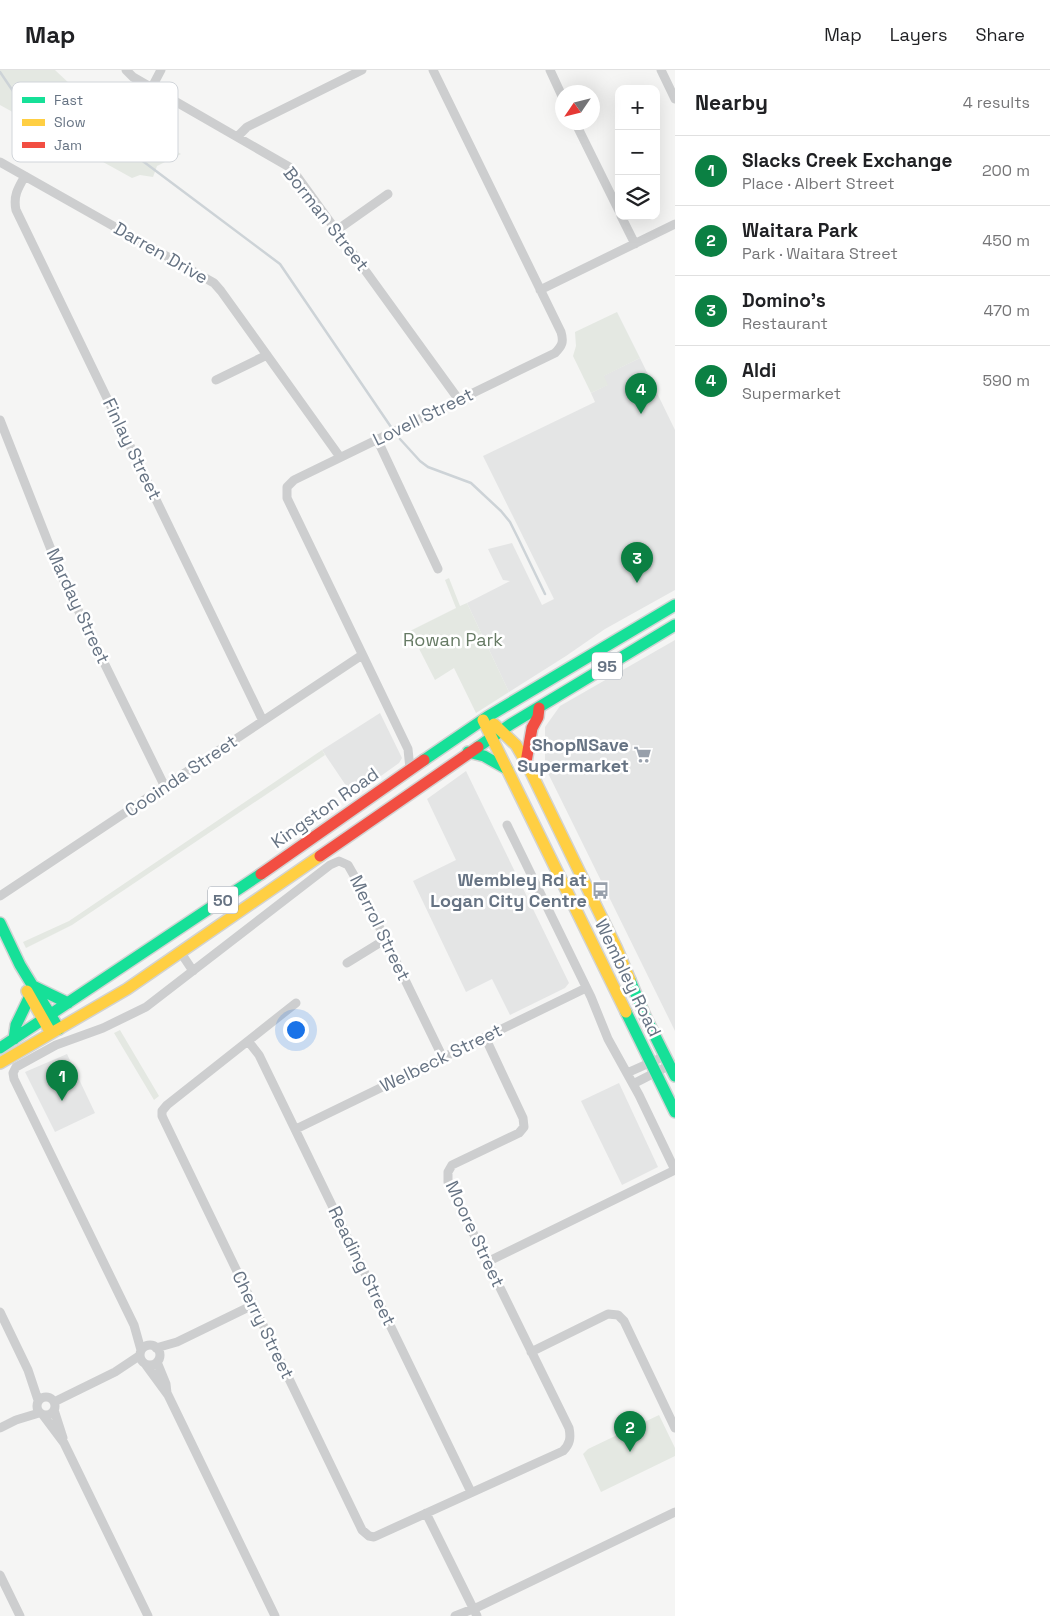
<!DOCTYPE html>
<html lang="en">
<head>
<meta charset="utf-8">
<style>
  body { margin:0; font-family:"Space Grotesk",sans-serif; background:#f6f6f6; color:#202124 }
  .controls { position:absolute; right:15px; top:15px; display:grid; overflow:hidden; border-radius:10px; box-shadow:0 5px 20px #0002 }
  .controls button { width:45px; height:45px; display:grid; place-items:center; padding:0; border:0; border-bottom:1px solid #e0e0e0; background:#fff; color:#202124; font:25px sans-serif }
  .compass { position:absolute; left:555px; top:15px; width:45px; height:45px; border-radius:50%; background:#fff; box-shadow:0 5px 20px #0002; rotate:235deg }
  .you { position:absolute; left:295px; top:959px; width:18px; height:18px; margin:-12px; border:4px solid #fff; border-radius:50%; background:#1a73e8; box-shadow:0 0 0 8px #1a73e833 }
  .badge { display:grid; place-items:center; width:32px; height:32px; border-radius:50%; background:#0b8043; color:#fff; font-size:16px; font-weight:700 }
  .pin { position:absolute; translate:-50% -41px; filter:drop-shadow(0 1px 2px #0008) }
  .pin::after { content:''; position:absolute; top:26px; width:18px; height:15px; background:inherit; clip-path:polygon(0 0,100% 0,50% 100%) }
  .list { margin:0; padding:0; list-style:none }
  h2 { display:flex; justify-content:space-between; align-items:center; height:65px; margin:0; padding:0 20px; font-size:21px }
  h2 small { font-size:16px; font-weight:400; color:#757577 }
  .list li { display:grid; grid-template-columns:32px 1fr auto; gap:15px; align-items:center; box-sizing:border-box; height:70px; padding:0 20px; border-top:1px solid #e0e0e0 }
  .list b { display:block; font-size:19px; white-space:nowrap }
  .list p { margin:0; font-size:16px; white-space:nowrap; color:#757577 }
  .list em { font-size:16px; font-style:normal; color:#757577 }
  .icon { flex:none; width:28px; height:28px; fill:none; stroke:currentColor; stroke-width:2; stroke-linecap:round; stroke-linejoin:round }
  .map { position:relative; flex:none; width:675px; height:1546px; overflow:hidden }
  header { display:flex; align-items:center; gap:30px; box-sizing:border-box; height:70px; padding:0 25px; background:#fff; border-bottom:1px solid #e0e0e0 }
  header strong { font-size:24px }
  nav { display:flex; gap:28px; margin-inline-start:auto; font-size:18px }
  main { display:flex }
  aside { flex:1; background:#fff }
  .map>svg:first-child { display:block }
  .built { fill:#e4e5e5 }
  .green { fill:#e4e8e2 }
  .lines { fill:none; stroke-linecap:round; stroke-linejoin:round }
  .stream { stroke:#cdd3d7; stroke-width:2.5 }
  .fast-casing { stroke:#d2d3d3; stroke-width:14 }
  .slow-casing { stroke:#d2d3d3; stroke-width:14 }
  .jam-casing { stroke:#d2d3d3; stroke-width:14 }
  .street { stroke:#cdcecf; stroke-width:9 }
  .fast { stroke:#16e098; stroke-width:11 }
  .slow { stroke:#ffcf43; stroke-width:11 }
  .jam { stroke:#f24e42; stroke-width:11 }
  .labels { text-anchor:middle; stroke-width:5; stroke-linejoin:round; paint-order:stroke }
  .shield { fill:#fff; stroke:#949da8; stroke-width:1 }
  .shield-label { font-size:16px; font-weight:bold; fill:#667383 }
  .street-label { font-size:18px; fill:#667383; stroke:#fff }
  .park-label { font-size:18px; fill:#677b65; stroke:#fff }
  .poi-label { font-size:18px; font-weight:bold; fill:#667383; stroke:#fff; text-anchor:end }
  .key { fill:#fff; stroke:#d1d5da; stroke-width:1 }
  .key-label { font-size:14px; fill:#667383 }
</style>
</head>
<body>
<header>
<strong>Map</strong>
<nav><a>Map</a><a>Layers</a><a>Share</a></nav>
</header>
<main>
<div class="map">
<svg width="675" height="1546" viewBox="0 0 675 1546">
  <rect width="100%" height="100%" fill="#f5f5f4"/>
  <path class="built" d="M640 288 675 360V520L605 559 566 586 509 622 467 533 510 511 503 510 488 479 512 473 542 535 554 529 483 386 595 332 591 323 607 315 603 306Z
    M675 570V961L545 697V657L560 636Z
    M380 643 402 688 399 693 353 726 322 680Z
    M466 701 569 913 565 918 510 945 492 909 466 922 413 811 456 790 427 729Z
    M67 984 95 1043 55 1062 25 1002Z
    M619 1013 658 1097 622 1115 581 1031Z"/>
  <path class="green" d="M0 0H55L89 32 181 84 157 96 153 107 140 105 132 108 0 35Z
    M617 242 640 288 604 306 608 315 591 323 573 286 576 276 575 262Z
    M449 508 460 536 467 533 509 622 476 643 454 598 435 610 410 561 456 538 445 510Z
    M322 680 325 685 72 855 26 878 23 872 69 851Z
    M120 960 159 1026 154 1030 114 963Z
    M659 1345 675 1378V1386L601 1422 583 1384 588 1379Z"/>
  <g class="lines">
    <path class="stream" d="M0 2 17 27 25 33 65 49 115 72 144 92 280 194 391 357
      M400 369 420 391 428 397 471 413 501 441 510 452 518 468 545 524"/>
    <defs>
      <path id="fast" d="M478 677 511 654 675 555
        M468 682 484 686 507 699
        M424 690 487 647 675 535
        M0 853 20 895 59 959
        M630 910 645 946 675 1006
        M33 916 68 933
        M626 942 675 1042
        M14 969 16 955 30 926
        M0 978 261 804"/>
      <path id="slow" d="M483 650 626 942
        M494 654 516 675 526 692 616 877 630 910
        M27 921 48 958
        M0 993 127 919 320 786"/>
      <path id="jam" d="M526 692 532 658 538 647 539 638
        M320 786 478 677
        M261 804 424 690"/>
    </defs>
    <use href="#fast" class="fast-casing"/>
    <use href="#slow" class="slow-casing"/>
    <use href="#jam" class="jam-casing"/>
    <path class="street" d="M126 0 133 7 291 98 459 330
      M550 0 562 26
      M661 0 675 29
      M152 17 161 0
      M575 52 619 141
      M238 66 247 57 362 0
      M0 92 214 213 221 221 340 387
      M25 106C18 118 13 126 16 140L263 651
      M621 146 635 174
      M337 160 388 124
      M540 220 675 154
      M216 310 267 285
      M0 350 61 505 165 717
      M377 369 438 499
      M410 699 408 679 287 428V417L294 410 555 283C562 276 564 272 561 262L433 0
      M507 755 591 927 608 969 639 1025 675 1100
      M0 826 362 585
      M181 883 193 901
      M347 893 386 869
      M296 933 167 1035 162 1041V1046L362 1460 369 1466 374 1467 563 1381C570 1374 571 1368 569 1358L448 1112V1102L452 1095 519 1063 524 1057 523 1048 485 967
      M248 971 259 985 471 1422
      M627 1003 665 986
      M633 1014 670 995
      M296 1059 586 918
      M487 1192 675 1100
      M0 1242 28 1300 38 1330
      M140 1285a10 10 0 1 1 20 0a10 10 0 1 1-20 0Z
      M156 1278 177 1272 253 1235
      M141 1280 134 1255 14 1009 13 1003 16 997 56 975 103 958 146 937 330 795 339 791 348 795 356 809 443 988
      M531 1282 608 1244 618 1245 624 1251 675 1358
      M157 1292 166 1314 167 1323
      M146 1295 168 1325 275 1546
      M37 1336a9 9 0 1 1 18 0a9 9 0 1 1-18 0Z
      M54 1332 115 1302 139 1286
      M54 1340 63 1368
      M43 1345 64 1373 148 1546
      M0 1358 16 1350 39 1343
      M426 1443 477 1546
      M0 1505 20 1546
      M455 1546 478 1537 675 1442"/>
    <use href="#fast" class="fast"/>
    <use href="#slow" class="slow"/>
    <use href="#jam" class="jam"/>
  </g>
  <defs>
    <symbol id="supermarket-bare" viewBox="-9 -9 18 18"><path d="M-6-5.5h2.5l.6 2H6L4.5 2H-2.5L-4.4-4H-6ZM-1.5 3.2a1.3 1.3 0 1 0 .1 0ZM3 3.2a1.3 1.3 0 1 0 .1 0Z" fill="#98a0ab" stroke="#fff" stroke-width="2.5" paint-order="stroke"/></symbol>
    <symbol id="bus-bare" viewBox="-9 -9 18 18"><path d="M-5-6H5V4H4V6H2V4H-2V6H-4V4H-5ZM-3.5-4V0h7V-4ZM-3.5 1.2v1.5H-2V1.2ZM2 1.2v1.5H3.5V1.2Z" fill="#98a0ab" stroke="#fff" stroke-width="2.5" paint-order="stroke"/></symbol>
  </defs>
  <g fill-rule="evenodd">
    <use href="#supermarket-bare" x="630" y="672" width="25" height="25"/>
    <use href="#bus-bare" x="588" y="808" width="25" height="25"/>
  </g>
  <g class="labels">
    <g class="shield">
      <rect x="592" y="582.5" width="30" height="27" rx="4"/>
      <rect x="208" y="816.5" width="30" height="27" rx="4"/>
    </g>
    <g class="shield-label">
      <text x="607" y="602">95</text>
      <text x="223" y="836">50</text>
    </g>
    <g class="street-label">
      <text transform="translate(326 149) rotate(52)" y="6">Borman Street</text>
      <text transform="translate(161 183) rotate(30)" y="6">Darren Drive</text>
      <text transform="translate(423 347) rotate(-26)" y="6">Lovell Street</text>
      <text transform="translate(132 379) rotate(64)" y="6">Finlay Street</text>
      <text transform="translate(78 536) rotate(65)" y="6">Marday Street</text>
      <text transform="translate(181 706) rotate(-34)" y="6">Cooinda Street</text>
      <text transform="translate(325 738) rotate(-35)" y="6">Kingston Road</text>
      <text transform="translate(380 858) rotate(64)" y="6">Merrol Street</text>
      <text transform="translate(628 908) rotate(64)" y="6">Wembley Road</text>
      <text transform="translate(441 988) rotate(-26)" y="6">Welbeck Street</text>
      <text transform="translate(475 1164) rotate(65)" y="6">Moore Street</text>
      <text transform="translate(362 1196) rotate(64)" y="6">Reading Street</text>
      <text transform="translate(263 1255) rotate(64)" y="6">Cherry Street</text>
    </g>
    <g class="park-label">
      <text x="453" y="576">Rowan Park</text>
    </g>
    <g class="poi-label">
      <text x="629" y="681">ShopNSave<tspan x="629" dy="21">Supermarket</tspan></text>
      <text x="587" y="816">Wembley Rd at<tspan x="587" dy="21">Logan City Centre</tspan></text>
    </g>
  </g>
  <rect x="12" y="12" width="166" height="80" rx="8" class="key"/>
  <rect x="22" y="27" width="23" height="6" fill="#16e098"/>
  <rect x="22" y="49" width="23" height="7" fill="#ffcf43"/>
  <rect x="22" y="72" width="23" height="6" fill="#f24e42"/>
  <g class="key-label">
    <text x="54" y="35">Fast</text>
    <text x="54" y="57">Slow</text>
    <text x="54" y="80">Jam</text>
  </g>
</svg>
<div class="controls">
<button>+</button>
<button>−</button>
<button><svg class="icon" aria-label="layers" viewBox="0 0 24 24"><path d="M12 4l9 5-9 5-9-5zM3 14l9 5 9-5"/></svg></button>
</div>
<svg class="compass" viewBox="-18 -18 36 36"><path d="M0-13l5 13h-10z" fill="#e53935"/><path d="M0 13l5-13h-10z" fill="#757577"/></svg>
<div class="you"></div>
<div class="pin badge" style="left:62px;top:1031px">1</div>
<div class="pin badge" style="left:630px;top:1382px">2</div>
<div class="pin badge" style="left:637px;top:513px">3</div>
<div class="pin badge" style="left:641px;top:344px">4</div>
</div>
<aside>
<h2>Nearby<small>4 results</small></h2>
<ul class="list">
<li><span class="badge">1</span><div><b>Slacks Creek Exchange</b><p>Place · Albert Street</p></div><em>200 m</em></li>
<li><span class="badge">2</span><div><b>Waitara Park</b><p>Park · Waitara Street</p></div><em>450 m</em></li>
<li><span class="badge">3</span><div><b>Domino's</b><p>Restaurant</p></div><em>470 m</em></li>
<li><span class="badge">4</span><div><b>Aldi</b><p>Supermarket</p></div><em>590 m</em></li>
</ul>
</aside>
</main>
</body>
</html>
